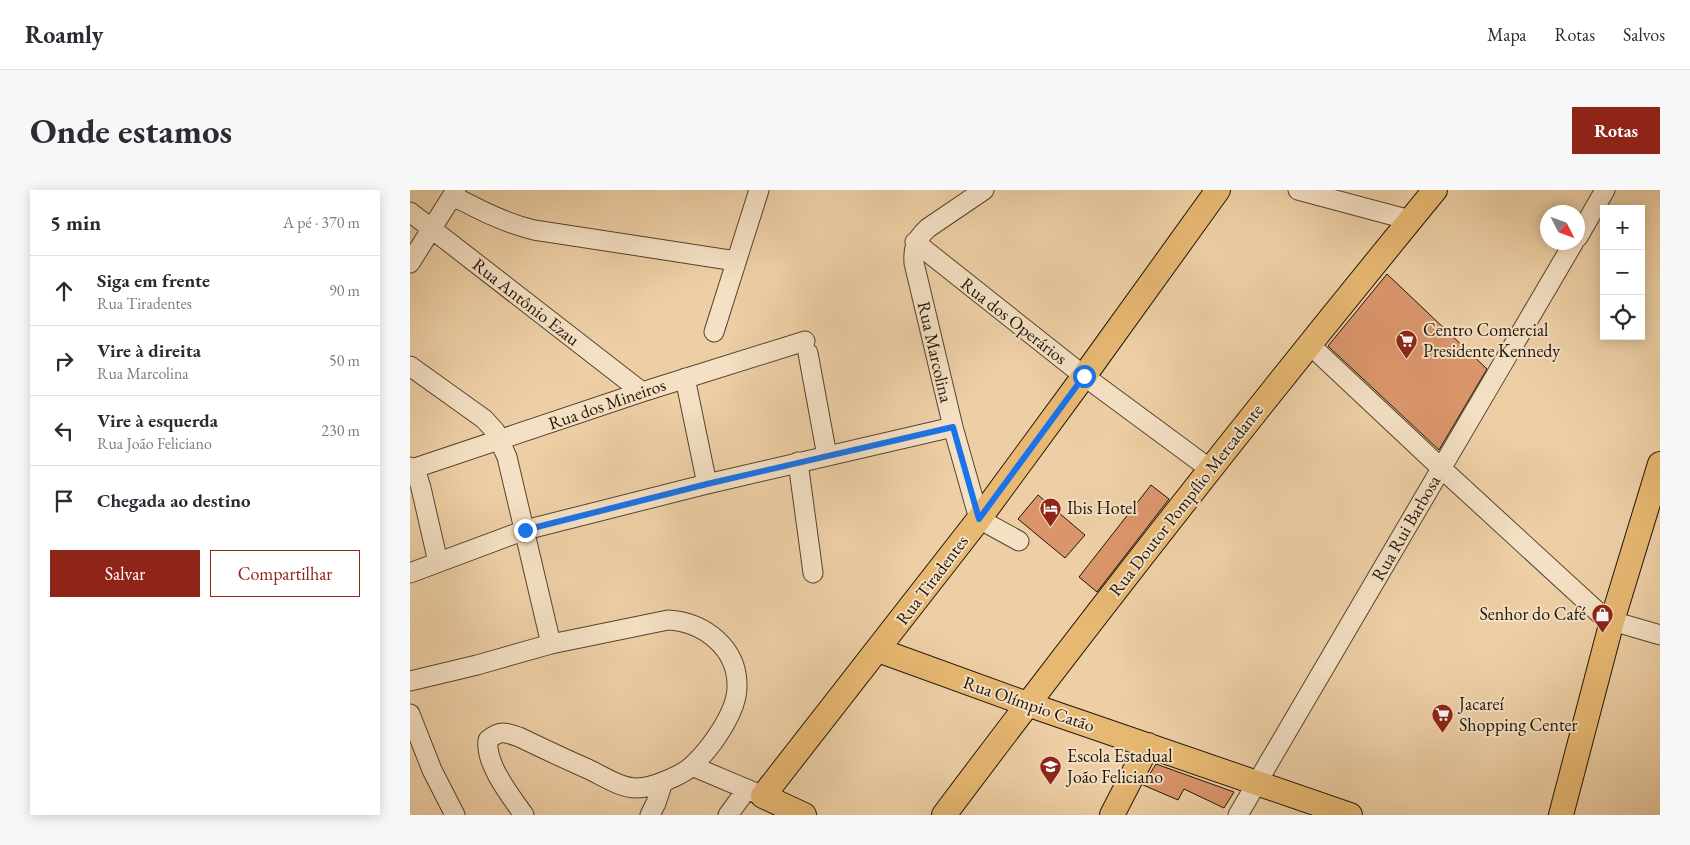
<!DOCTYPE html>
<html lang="pt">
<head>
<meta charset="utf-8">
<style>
  body { margin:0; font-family:"EB Garamond",serif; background:#f7f7f7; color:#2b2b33 }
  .controls { position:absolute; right:15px; top:15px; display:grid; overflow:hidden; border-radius:0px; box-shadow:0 2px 12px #0003 }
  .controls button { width:45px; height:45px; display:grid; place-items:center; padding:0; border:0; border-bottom:1px solid #e1e1e2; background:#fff; color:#2b2b33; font:25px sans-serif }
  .compass { position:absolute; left:1130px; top:15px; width:45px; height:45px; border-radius:50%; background:#fff; box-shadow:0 2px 12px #0003; rotate:132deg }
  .stop { position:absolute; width:15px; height:15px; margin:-11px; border:4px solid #1a73e8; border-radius:50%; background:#fff }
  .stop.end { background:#1a73e8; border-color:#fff; box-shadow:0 1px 5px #0008 }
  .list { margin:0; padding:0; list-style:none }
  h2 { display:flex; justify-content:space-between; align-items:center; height:65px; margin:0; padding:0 20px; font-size:21px }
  h2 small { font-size:16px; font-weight:400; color:#7c7c81 }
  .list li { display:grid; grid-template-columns:32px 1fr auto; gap:15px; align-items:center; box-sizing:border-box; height:70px; padding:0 20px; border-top:1px solid #e1e1e2 }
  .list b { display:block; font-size:19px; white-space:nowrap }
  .list p { margin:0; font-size:16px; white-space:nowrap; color:#7c7c81 }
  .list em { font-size:16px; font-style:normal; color:#7c7c81 }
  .actions { display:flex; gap:10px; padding:15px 20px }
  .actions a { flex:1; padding:11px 0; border:1px solid #8f2418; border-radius:0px; text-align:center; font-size:18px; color:#8f2418 }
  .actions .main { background:#8f2418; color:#fff }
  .icon { flex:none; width:28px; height:28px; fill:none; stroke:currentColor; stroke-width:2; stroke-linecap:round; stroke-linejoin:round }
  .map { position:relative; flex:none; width:1250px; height:625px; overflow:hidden; border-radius:0px }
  header { display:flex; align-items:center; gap:30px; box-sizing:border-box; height:70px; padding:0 25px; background:#fff; border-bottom:1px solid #e1e1e2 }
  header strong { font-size:24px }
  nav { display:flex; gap:28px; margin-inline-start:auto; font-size:18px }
  .intro { display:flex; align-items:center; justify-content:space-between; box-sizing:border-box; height:120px; padding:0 30px }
  h1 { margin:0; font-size:35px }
  .button { padding:12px 22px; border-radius:0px; background:#8f2418; color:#fff; font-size:18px; font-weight:700 }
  main { display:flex; gap:30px; padding:0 30px }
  aside { flex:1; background:#fff; border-radius:0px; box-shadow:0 2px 12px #0003 }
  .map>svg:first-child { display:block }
  .building { fill:#db956b; stroke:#201508 }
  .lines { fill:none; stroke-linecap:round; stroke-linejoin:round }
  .minor-casing { stroke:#54442f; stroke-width:21 }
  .major-casing { stroke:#201508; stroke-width:26 }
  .minor { stroke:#f4e0c4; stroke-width:19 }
  .major { stroke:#e7b872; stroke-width:24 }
  .route { stroke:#1a73e8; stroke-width:6 }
  .labels { text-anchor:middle; stroke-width:4; stroke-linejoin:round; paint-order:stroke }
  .street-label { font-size:18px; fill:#201508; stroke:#f4e0c4 }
  .poi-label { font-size:18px; fill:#201508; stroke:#f4e0c4; text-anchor:start }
</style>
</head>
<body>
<header>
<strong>Roamly</strong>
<nav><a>Mapa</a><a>Rotas</a><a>Salvos</a></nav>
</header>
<div class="intro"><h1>Onde estamos</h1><a class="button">Rotas</a></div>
<main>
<aside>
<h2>5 min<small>A pé · 370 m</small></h2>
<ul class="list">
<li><svg class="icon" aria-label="ahead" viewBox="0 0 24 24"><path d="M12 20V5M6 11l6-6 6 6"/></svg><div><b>Siga em frente</b><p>Rua Tiradentes</p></div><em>90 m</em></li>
<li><svg class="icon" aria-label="right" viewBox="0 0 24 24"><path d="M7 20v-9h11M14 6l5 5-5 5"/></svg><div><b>Vire à direita</b><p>Rua Marcolina</p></div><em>50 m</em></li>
<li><svg class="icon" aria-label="left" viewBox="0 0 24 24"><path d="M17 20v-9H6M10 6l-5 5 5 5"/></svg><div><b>Vire à esquerda</b><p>Rua João Feliciano</p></div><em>230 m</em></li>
<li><svg class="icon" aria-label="arrive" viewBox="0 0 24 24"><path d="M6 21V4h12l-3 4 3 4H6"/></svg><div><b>Chegada ao destino</b></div></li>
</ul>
<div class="actions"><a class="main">Salvar</a><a>Compartilhar</a></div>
</aside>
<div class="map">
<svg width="1250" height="625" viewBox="0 0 1250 625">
  <rect width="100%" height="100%" fill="#eecfa5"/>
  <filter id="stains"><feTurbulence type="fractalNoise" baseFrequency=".004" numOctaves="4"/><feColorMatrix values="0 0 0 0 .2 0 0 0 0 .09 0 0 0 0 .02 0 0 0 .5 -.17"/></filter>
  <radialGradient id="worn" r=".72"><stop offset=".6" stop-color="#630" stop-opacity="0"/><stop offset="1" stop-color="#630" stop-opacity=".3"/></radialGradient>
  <path class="building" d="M977 84 1077 179 1029 260 918 156Z
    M741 295 759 309 687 402 669 387Z
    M628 305 675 345 655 368 608 329Z
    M746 574 824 602 814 618 774 599 768 610 733 595Z"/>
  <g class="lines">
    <defs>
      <path id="minor" d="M574 0 518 38C506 49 503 57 504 73L543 237 569 329 609 351
        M888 0 1000 30
        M43 6C70 20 95 33 124 40L326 71
        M0 22 232 202
        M1168 47 1195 0
        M505 52 674 186 800 279
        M0 73 46 0
        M304 142 349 0
        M899 154 1031 278 1189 423 1202 431 1250 445
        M398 163 417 266
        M0 176 74 229 85 241 97 267 141 454
        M275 188 297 294
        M388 272 403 383
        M0 277 5 278 232 202 395 151
        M5 278 11 298 28 372
        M0 383 115 340 297 294 543 237
        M0 491 67 475 141 454 258 430C294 432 328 458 327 497 327 522 301 558 283 575 273 585 242 598 227 598 210 598 193 586 178 579 155 569 132 558 109 547 95 542 90 540 78 550 75 574 100 605 114 625
        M0 524 22 580 45 625
        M282 576 353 606
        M240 625 246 613 253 592
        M318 625 337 599
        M828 625 1164 52"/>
      <path id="major" d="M468 460 617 514 940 625
        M394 625 353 606 569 329 674 186 808 0
        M534 625C693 413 857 205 1025 0
        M702 625 738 555
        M1151 625 1202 431 1250 274"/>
    </defs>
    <use href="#minor" class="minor-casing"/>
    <use href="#major" class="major-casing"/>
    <use href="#minor" class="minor"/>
    <use href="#major" class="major"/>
  </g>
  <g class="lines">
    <path class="route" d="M115 340 297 294 543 237 569 329 674 186"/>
  </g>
  <defs>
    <symbol id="supermarket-pin" viewBox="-11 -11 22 30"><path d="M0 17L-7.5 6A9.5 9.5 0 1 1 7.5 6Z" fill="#8f2418" stroke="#f4e0c4"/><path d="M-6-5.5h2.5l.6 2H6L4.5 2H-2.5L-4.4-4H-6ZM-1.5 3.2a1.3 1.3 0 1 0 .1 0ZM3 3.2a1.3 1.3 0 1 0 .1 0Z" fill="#fff"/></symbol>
    <symbol id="hotel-pin" viewBox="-11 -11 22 30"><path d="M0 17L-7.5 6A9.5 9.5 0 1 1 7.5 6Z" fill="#8f2418" stroke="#f4e0c4"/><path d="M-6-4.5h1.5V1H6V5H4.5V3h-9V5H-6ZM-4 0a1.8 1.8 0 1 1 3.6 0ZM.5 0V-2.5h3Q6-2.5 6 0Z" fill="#fff"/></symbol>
    <symbol id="shop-pin" viewBox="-11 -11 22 30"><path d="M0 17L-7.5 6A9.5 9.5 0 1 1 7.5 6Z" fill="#8f2418" stroke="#f4e0c4"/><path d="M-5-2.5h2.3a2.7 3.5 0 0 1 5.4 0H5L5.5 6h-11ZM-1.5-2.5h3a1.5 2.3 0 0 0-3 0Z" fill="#fff"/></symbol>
    <symbol id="school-pin" viewBox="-11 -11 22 30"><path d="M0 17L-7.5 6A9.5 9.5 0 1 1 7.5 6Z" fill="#8f2418" stroke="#f4e0c4"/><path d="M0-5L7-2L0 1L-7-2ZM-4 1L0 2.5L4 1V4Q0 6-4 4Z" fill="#fff"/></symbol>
  </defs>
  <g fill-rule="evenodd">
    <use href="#supermarket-pin" x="984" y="138" width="25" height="34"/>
    <use href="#hotel-pin" x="628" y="306" width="25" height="34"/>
    <use href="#shop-pin" x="1180" y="412" width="25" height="34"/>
    <use href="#supermarket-pin" x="1020" y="512" width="25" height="34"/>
    <use href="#school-pin" x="628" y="564" width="25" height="34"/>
  </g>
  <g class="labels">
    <g class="street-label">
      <text transform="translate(116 112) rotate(38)" y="6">Rua Antônio Ezau</text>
      <text transform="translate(604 131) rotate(38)" y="6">Rua dos Operários</text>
      <text transform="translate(525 162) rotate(77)" y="6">Rua Marcolina</text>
      <text transform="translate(197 214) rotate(-19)" y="6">Rua dos Mineiros</text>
      <text transform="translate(776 310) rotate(-52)" y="6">Rua Doutor Pompílio Mercadante</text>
      <text transform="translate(996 338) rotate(-60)" y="6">Rua Rui Barbosa</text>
      <text transform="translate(522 390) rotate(-53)" y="6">Rua Tiradentes</text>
      <text transform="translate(619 514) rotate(19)" y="6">Rua Olímpio Catão</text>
    </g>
    <g class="poi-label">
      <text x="1013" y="146">Centro Comercial<tspan x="1013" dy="21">Presidente Kennedy</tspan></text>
      <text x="657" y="324">Ibis Hotel</text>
      <text x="1176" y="430" text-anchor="end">Senhor do Café</text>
      <text x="1049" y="520">Jacareí<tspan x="1049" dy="21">Shopping Center</tspan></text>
      <text x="657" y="572">Escola Estadual<tspan x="657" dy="21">João Feliciano</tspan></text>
    </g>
  </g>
  <rect width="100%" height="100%" filter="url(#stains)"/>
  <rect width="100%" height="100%" fill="url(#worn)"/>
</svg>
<div class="controls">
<button>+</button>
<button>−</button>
<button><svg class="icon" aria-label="locate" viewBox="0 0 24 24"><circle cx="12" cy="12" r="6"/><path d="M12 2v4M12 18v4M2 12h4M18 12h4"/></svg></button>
</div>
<svg class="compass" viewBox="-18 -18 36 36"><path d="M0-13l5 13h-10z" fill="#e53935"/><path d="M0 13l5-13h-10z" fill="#7c7c81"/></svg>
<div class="stop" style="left:674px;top:186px"></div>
<div class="stop end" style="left:115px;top:340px"></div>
</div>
</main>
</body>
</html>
